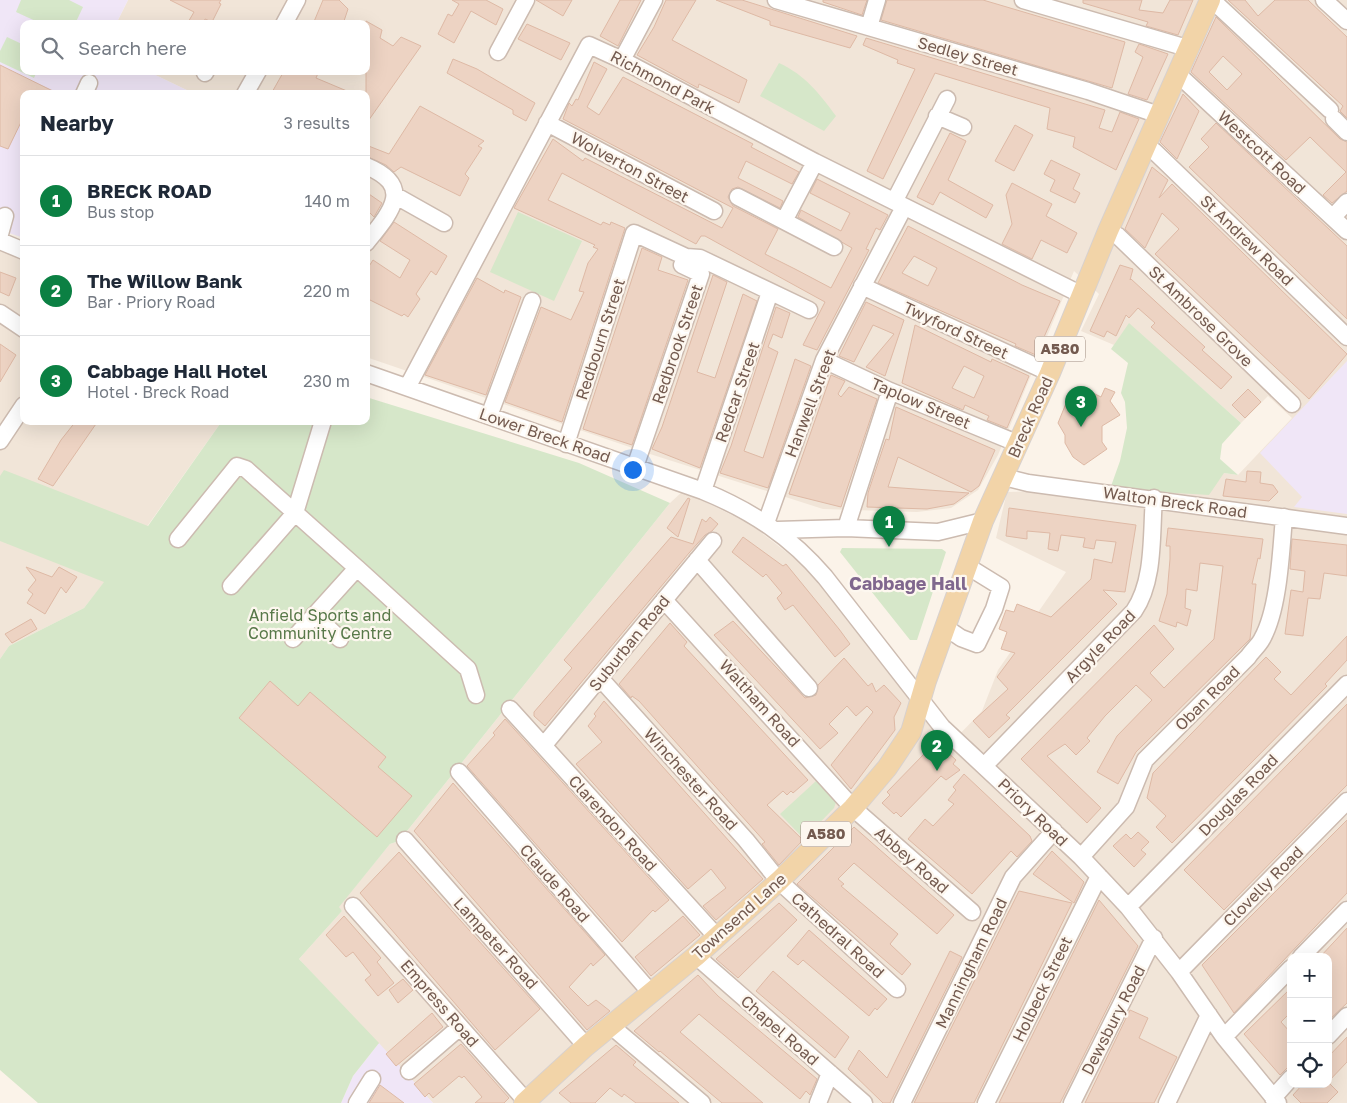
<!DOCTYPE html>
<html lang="en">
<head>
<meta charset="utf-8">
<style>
  body { margin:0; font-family:"Golos Text",sans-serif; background:#f2f2f3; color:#1f2937 }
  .controls { position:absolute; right:15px; bottom:15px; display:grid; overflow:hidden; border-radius:10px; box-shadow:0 5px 20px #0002 }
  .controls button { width:45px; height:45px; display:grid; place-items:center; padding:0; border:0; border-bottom:1px solid #e0e1e3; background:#fff; color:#1f2937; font:25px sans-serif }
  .you { position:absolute; left:632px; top:469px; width:18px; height:18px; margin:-12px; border:4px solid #fff; border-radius:50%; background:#1a73e8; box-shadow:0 0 0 8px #1a73e833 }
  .badge { display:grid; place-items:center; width:32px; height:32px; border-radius:50%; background:#0b8043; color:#fff; font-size:16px; font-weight:700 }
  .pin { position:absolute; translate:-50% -41px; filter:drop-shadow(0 1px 2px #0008) }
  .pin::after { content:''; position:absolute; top:26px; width:18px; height:15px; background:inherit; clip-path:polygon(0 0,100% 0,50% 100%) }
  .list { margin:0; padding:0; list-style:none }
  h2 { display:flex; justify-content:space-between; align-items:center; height:65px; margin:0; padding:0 20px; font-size:21px }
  h2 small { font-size:16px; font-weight:400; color:#747a83 }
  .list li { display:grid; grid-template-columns:32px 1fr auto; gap:15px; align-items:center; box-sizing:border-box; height:90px; padding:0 20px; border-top:1px solid #e0e1e3 }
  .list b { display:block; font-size:19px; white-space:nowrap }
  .list p { margin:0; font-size:16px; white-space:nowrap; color:#747a83 }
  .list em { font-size:16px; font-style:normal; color:#747a83 }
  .icon { flex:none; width:28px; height:28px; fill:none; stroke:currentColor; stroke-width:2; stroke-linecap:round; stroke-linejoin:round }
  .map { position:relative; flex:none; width:1347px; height:1103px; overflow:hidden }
  .search { position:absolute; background:#fff; box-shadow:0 5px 20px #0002; left:20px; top:20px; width:350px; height:55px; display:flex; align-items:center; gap:12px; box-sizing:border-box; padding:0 18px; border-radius:10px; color:#747a83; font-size:19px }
  .panel { position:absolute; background:#fff; box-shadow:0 5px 20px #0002; left:20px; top:90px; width:350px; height:335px; border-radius:10px }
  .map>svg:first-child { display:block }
  .residential { fill:#f1e5d8; fill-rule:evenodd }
  .education { fill:#f0e6f7 }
  .green { fill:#d6e7c9 }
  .building { fill:#edd3c3; stroke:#deb9a5; fill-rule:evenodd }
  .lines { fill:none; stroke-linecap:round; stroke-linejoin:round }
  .minor-casing { stroke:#ccbbb0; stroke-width:19 }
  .major-casing { stroke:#d8d1ce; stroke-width:22 }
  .minor { stroke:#fff; stroke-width:16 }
  .major { stroke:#f2d4a8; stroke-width:20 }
  .labels { text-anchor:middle; stroke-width:4.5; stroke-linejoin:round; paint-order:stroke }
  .shield { fill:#fdf7ef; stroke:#9c897f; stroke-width:1 }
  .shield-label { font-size:15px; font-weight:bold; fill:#735a4f }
  .street-label { font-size:16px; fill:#735a4f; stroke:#fdf7ef }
  .park-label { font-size:16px; fill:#577848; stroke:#fdf7ef }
  .neighbourhood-label { font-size:18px; font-weight:bold; fill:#80678e; stroke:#fdf7ef }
</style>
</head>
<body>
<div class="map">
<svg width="1347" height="1103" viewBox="0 0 1347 1103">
  <rect width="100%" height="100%" fill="#fbf3e9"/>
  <path class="residential" d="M128 0H1347V1103H433L299 959 342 911 338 907 390 844 399 841 670 503 683 491 750 524 803 565 955 739 982 711 998 670 1066 572 996 538 1007 492 1110 489 1224 473 1238 475 1292 418 1268 396 1241 423 1129 324 1114 345 1081 331 1099 294 1074 271 998 455 978 490 951 508 917 512 823 509 650 454 366 357V94H195L147 71H366V24H116ZM1291 957H1328V1084H1291Z
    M0 246 24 257V421H222L136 542 84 608 9 646 0 659Z"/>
  <path class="education" d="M0 0H128L116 24H24V71H147L195 94H24V238L0 230Z
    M1347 361V514L1294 507 1302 497 1260 453Z
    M379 1043 433 1103H341L353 1076Z"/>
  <path class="green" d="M21 0H69L83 7 75 24H42L16 12Z
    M7 37 24 45V71H37L34 78 0 62V51Z
    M779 63C805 75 819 93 836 116L824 131 760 96Z
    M518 212 582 241 554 301 490 272Z
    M1129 323 1241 423 1222 444 1220 459 1238 475 1224 473 1209 495 1110 489 1120 461 1127 428 1125 402 1121 393 1128 363 1111 349Z
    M366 397 579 463 670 503 399 841 390 844 339 907 342 911 299 959 379 1043 353 1076 341 1103H38L0 1070V659L9 646 84 608 104 582 0 541V476L4 470 148 526 222 421H366Z
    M842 548 942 549 946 552 917 640H910L840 552Z
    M816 781 836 802 834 808 804 839 780 814Z"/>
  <path class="building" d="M170 0H221L219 3 221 4 212 22 205 19 203 24H187L194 12Z
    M323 0H339L348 9 343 24H313Z
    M452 0H486L503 9 496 25 471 11 454 43 438 34 448 14 452 16 459 4Z
    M536 0H572L563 16Z
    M620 0H641L618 46 600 36Z
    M666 0H696L672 40 747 80 739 103 699 84 698 88 637 55 654 27Z
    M716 0H742L857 36 850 48 770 25V21Z
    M823 0H867L862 15 823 2Z
    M887 0H983L1125 42 1112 88 881 20Z
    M1083 0H1142L1139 10 1163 13 1170 0H1193L1178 35 1146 26 1148 22 1083 3Z
    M1228 0H1245L1258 16 1275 0H1308L1347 37V118L1340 111 1343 106Z
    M1216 17 1340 139 1347 142V191L1332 203 1323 195 1346 172 1310 137 1286 160 1191 72ZM1223 56 1242 74 1227 90 1209 72Z
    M366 21 382 30 380 38 393 46 401 37 421 46 366 124Z
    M527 24 570 43 561 60 518 39Z
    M866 38 1105 110 1099 128 1112 132 1120 112 1139 119 1116 170 1073 147 1075 137 1047 129 1050 108 935 73 883 179 867 171 915 69 897 63 898 60 863 45Z
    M1139 44 1168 54 1147 100 1128 94 1143 57 1135 52Z
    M453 59 477 69 535 103 526 121 513 114V110L447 73Z
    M594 62 607 69 587 107 599 115 623 77 753 144 751 147 799 172 792 184 746 161 738 178 783 201 780 208 738 187 732 189 728 197 733 206 778 229 765 254 795 269 831 288 852 248 798 217 801 210 841 231 850 213 810 193 817 179 888 215 880 230 876 228 866 249 869 250 817 350 803 345 825 302 705 236H701L696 244 562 173 548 200 601 225 603 222 610 225 611 222 625 228 562 422 505 402 541 307 571 320 584 292 579 291 588 263 598 249 593 247 595 245 514 208 553 139 583 161 585 158 722 228 733 208 563 119 569 103 572 106 576 99 578 100Z
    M0 65 59 94H24V116L8 149 0 146Z
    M284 71H319L316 78 354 94H271Z
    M1183 94 1199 111 1177 159 1160 142Z
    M420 106 484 141 478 146 482 148 465 174 469 178 460 196 401 167 394 172 386 165 366 156V145L389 154Z
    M1216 123 1347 246V319L1189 167 1209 147 1201 139Z
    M1015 125 1033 135 1014 171 995 161Z
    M950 133 966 141 948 180 993 205 986 218 940 192 933 205 917 197Z
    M1051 160 1080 174 1073 189 1080 193 1075 203 1050 191 1055 180 1044 174Z
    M1152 167 1168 180 1159 198 1172 184 1347 354 1309 399 1155 254 1179 229 1162 213 1145 248 1125 229Z
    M1012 183 1052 204 1046 216 1077 233 1067 253 1041 240 1032 259 1002 244 1012 224 1006 195Z
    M366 192 382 203 374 217 366 209Z
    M394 222 447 256 436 275 431 271 416 294 420 299 408 317 404 314 402 316 366 298V271L373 260 400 278 410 260 380 241Z
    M908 226 1022 285 1060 301 1036 355 1015 346 1016 344 878 283ZM914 256 937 268 928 286 902 273Z
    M642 248 662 257 658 270 688 280 632 445 583 429Z
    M1120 265 1133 269 1130 280 1131 279 1205 347 1202 350 1232 377 1221 389 1151 327 1155 323 1138 308 1129 318 1126 315 1116 336 1107 331 1104 337 1090 331Z
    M0 272 16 278 9 296 0 292Z
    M713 275 727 282 697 372 715 378 743 294 757 301 700 468 652 449 662 427Z
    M477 278 504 293 505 290 521 297 486 395 425 375Z
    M866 302 904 320 885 376 866 367 894 334 873 325 854 362 839 356Z
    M776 307 790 313 782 338 773 334 768 347 778 352 744 451 763 458 795 359 811 366 768 488 720 473 731 446Z
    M915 325 991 362 992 359 1029 376 1007 428 987 420 989 416 965 405 963 410 902 383ZM964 366 984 376 974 398 952 388Z
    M0 344 16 355 0 382Z
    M831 375 845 381 838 394 841 397 849 387 877 399 841 507 789 494Z
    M1105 388 1115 392 1110 401 1120 415 1102 426V442L1107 449 1084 465 1073 457 1065 443V435L1058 423 1067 401 1083 408 1091 392 1101 397Z
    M1248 389 1261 402 1245 418 1232 405Z
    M896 407 995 450 979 486 971 492 898 457 888 487 969 493 954 504 927 509 867 507 868 493 886 439 889 440Z
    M76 421H98L53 486 38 479 61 440Z
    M1247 471 1261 472 1260 483 1273 485 1278 492 1269 501 1223 496 1226 479 1246 482Z
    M688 498 690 499 678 537 667 528Z
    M1009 508 1136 525 1125 592 1103 590 1117 604 1006 715 1010 718 989 738 973 721 1008 689 997 677 1015 653 1001 649 1007 632 999 629 1006 610 1014 612 1017 604 1051 617 1091 579 1094 559 1112 563 1116 542 1096 540 1094 549 1083 547 1085 538 1061 535 1058 551 1048 549 1050 533 1027 531V539L1006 536Z
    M710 517 718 524 712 531 705 535 689 553 545 726 534 716V712L572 668 564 660 671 537 693 544 702 519 706 522Z
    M1168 528 1263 539 1260 559 1258 558 1252 584H1256L1250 639 1136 752 1118 784 1097 772 1117 736 1152 700 1136 685 1105 716 1087 738 1090 741 1076 755 1065 744 1047 756 1101 808 1087 823 1021 759 1154 625 1174 649 1150 673 1164 688 1214 639 1223 566 1200 563 1197 591 1186 589 1185 608 1191 610 1187 626 1177 622 1176 627 1159 621 1167 594 1170 559V546H1166Z
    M743 537 783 566 786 564 839 629 850 644 835 657 793 605 785 610 777 598 782 593 766 574 763 577 732 552Z
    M1292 539 1347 545V576L1324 573 1320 599 1308 598 1303 636 1285 634 1291 590 1303 592 1305 571 1290 569Z
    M26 567 52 577 59 567 77 577 66 593 61 587 45 614 27 603 33 594 28 590 36 580Z
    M31 619 37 629 12 643 5 634Z
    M733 621 805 698 816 695 818 685 844 658 868 686 872 683 876 692 884 685 901 703 894 717 895 730 851 789 831 765 873 712 867 706 856 716 847 706 829 724 838 733 820 749 714 635Z
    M670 623 687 642 684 646 808 780 793 793 791 791 787 795 783 791 767 805 803 840 779 865 762 844 765 842 639 701 632 696 631 698 619 684Z
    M1347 636V660L1325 684 1327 686 1172 843 1156 827 1166 816 1147 798 1153 773 1266 657 1281 672 1274 679 1291 695Z
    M270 681 298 706 310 692 386 757 378 767 412 796 377 837 239 718Z
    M604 701 763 879 716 920 703 906 726 888 711 869 688 889 576 764 602 742 588 726 596 716 594 714Z
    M1347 704V785L1224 910 1184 870Z
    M505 719 669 900 655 912 653 910 622 942 467 766 495 735 493 733Z
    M935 748 946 751 956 760 953 764 960 770 946 780 941 776 901 817 896 812 894 814 882 803 890 795 887 792 926 752Z
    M964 774 1030 836 1032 841 1017 857 1011 851 972 894 908 839 925 819 933 826 954 804 948 800 956 790 953 787Z
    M453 783 605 955 593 966 591 963 569 987 588 1006 596 1000 610 1011 587 1030 414 831Z
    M1347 820V893L1234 1013 1202 965Z
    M854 827 954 915 937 934 854 863 838 879 844 884 841 886 898 934 890 944 911 964 902 975 797 884Z
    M1138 832 1149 842 1141 850 1146 854 1134 867 1113 846 1126 834 1131 839Z
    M1052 851 1084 882 1074 903 1033 874Z
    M399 852 540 1009 495 1050 360 893Z
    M1019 891 1072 903 974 1103H914Z
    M1099 900 1138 946 1076 1071 1060 1103H999Z
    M779 903 797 920 738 978 716 959Z
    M344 916 381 958 377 962 394 983 378 996 365 980 371 975 353 952 346 957 326 935Z
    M683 916 700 935 651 976 635 957Z
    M1347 928V1003L1328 1021V957H1320Z
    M809 930 887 999 877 1010 875 1008 869 1016 803 960 798 965 787 956Z
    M950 951 962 957 890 1103H883L848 1069 859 1050 887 1078Z
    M773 971 849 1037 835 1058 756 991Z
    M698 975 718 996 817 1079 810 1095 806 1091 800 1099 699 1014 680 1032 763 1103H722L660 1051 659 1052 634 1031Z
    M403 979 413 990 398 1003 389 990Z
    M1291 988V1012L1281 1022 1291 1033V1064L1280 1075 1244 1034Z
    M1130 1010 1148 1018 1139 1038 1177 1057 1154 1103H1085Z
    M432 1013 443 1027 396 1066 386 1054Z
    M1347 1037V1062L1328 1082V1057Z
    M461 1044 509 1098 504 1103H475L482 1097 464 1076 462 1078 459 1076 433 1098 429 1093 425 1097 414 1084Z
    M616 1045 636 1062 633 1065 679 1103H636L624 1094 622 1097 610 1088 595 1103H571L559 1093Z
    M1303 1084H1330L1338 1092 1327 1103H1301L1293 1095Z
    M380 1085 404 1103H369Z"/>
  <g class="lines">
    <defs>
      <path id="minor" d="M776 0 1088 91 1159 115
        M1023 0 1187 48
        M1212 0 1330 110
        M1324 0 1347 21
        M284 24 297 0
        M869 27 877 0
        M498 52 526 0
        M622 60 654 0
        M205 73 206 71
        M1176 75 1183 79 1347 231
        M84 94 89 83
        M245 94 258 71
        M937 116 963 127
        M1334 119 1347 132
        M547 123 714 211
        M1145 147 1154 151 1347 337
        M815 162 784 221 834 247
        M366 166C415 186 391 212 366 243
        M396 196 444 223
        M738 197 784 221
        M895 200 947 99
        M1333 217 1347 202
        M1108 231 1118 236 1292 404
        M0 234 5 216
        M0 241 24 251
        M686 257 700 258 809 310
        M862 286 1050 373
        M0 313 24 329
        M824 360 890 391 1019 444
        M366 373 703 491C752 511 791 537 825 577L942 727 1081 857 1128 907 1179 972 1224 1037 1278 1103
        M408 386 589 45 622 60 815 162 1082 295
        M489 416 532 301
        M0 441 24 405
        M566 444 634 233 686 257 682 265 701 274 635 467
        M1004 477 1028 483 1347 526
        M703 491 770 292
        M766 523 824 360 904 207
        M846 528 890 391
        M777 530 846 528 938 532 983 521
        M178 539 233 471 237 466 246 469 357 568 293 639
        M697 560 809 688
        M357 568 468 669 476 695
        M231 586 295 513 323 421
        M664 600 853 808 972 912
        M314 615 340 639
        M945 627 961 638 977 644 994 609 1001 587 967 566
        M600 678 746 840 779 881 897 989
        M510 709 717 937
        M544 745 713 541
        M985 765 1134 611C1155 580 1151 534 1154 498
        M459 772 651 993
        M405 840 586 1046
        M1081 857 1126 807 1145 760 1248 657C1252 651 1259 645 1262 639 1279 609 1281 551 1284 517
        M353 906 526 1101
        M1128 907 1347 684
        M696 956 864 1103
        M1301 957 1347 910
        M1179 972 1347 801
        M611 1026 702 1103
        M1328 1036 1347 1016
        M1224 1037 1291 968
        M409 1071 460 1027
        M1273 1098 1291 1078
        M357 1103 372 1079
        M818 1103 830 1073
        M902 1103 1013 877 1054 831
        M986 1103 1099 876
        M1072 1103 1154 938
        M1167 1103 1209 1015"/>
      <path id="major" d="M524 1103 586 1046 696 956 779 881 853 808 887 768 911 732 926 681 983 521 1050 373 1108 231 1210 0"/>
    </defs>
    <use href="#minor" class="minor-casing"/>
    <use href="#major" class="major-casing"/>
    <use href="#minor" class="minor"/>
    <use href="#major" class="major"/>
  </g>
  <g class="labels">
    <g class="shield">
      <rect x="1035" y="336.5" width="50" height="25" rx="4"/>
      <rect x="801" y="821.5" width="50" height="25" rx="4"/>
    </g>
    <g class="shield-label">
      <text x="1060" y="354">A580</text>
      <text x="826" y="839">A580</text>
    </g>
    <g class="street-label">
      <text transform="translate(968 56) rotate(16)" y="6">Sedley Street</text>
      <text transform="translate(663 82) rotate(28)" y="6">Richmond Park</text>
      <text transform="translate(1262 152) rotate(43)" y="6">Westcott Road</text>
      <text transform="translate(630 167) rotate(28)" y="6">Wolverton Street</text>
      <text transform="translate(1247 240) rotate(44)" y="6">St Andrew Road</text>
      <text transform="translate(1201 316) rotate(44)" y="6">St Ambrose Grove</text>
      <text transform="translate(956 330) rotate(25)" y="6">Twyford Street</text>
      <text transform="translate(600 339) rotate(-72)" y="6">Redbourn Street</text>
      <text transform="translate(677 344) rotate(-71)" y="6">Redbrook Street</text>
      <text transform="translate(737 392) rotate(-71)" y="6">Redcar Street</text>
      <text transform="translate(810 403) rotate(-69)" y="6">Hanwell Street</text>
      <text transform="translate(921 403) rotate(23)" y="6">Taplow Street</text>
      <text transform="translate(1030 417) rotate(-66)" y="6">Breck Road</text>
      <text transform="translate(545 435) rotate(19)" y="6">Lower Breck Road</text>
      <text transform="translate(1175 502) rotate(8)" y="6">Walton Breck Road</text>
      <text transform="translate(629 643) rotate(-51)" y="6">Suburban Road</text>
      <text transform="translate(1100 646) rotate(-46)" y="6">Argyle Road</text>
      <text transform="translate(1207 698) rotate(-45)" y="6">Oban Road</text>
      <text transform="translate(760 703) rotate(48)" y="6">Waltham Road</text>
      <text transform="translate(691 779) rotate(48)" y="6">Winchester Road</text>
      <text transform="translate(1238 795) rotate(-46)" y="6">Douglas Road</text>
      <text transform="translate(1033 812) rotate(44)" y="6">Priory Road</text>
      <text transform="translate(613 823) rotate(48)" y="6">Clarendon Road</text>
      <text transform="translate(912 860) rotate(41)" y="6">Abbey Road</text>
      <text transform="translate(555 883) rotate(49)" y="6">Claude Road</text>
      <text transform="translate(1263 886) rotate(-45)" y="6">Clovelly Road</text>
      <text transform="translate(739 916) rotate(-42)" y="6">Townsend Lane</text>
      <text transform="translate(838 935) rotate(42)" y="6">Cathedral Road</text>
      <text transform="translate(496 943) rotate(48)" y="6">Lampeter Road</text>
      <text transform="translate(971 963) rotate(-64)" y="6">Manningham Road</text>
      <text transform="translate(1042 989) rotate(-64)" y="6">Holbeck Street</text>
      <text transform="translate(440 1003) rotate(49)" y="6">Empress Road</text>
      <text transform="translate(1113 1020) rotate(-63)" y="6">Dewsbury Road</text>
      <text transform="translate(780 1030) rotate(41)" y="6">Chapel Road</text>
    </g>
    <g class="park-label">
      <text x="320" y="621">Anfield Sports and<tspan x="320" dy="18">Community Centre</tspan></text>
    </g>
    <g class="neighbourhood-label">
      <text x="908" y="590">Cabbage Hall</text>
    </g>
  </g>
</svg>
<div class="controls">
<button>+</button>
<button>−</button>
<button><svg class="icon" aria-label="locate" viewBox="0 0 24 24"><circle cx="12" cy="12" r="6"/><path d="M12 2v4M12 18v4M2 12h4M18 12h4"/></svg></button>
</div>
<div class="you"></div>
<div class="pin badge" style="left:889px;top:547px">1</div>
<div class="pin badge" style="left:937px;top:771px">2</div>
<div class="pin badge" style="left:1081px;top:427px">3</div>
<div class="search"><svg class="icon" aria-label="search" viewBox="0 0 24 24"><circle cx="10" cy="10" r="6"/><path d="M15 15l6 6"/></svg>Search here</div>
<section class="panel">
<h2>Nearby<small>3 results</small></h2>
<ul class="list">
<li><span class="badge">1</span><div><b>BRECK ROAD</b><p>Bus stop</p></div><em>140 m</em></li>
<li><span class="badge">2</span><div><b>The Willow Bank</b><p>Bar · Priory Road</p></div><em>220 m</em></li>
<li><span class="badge">3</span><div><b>Cabbage Hall Hotel</b><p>Hotel · Breck Road</p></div><em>230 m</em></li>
</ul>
</section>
</div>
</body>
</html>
